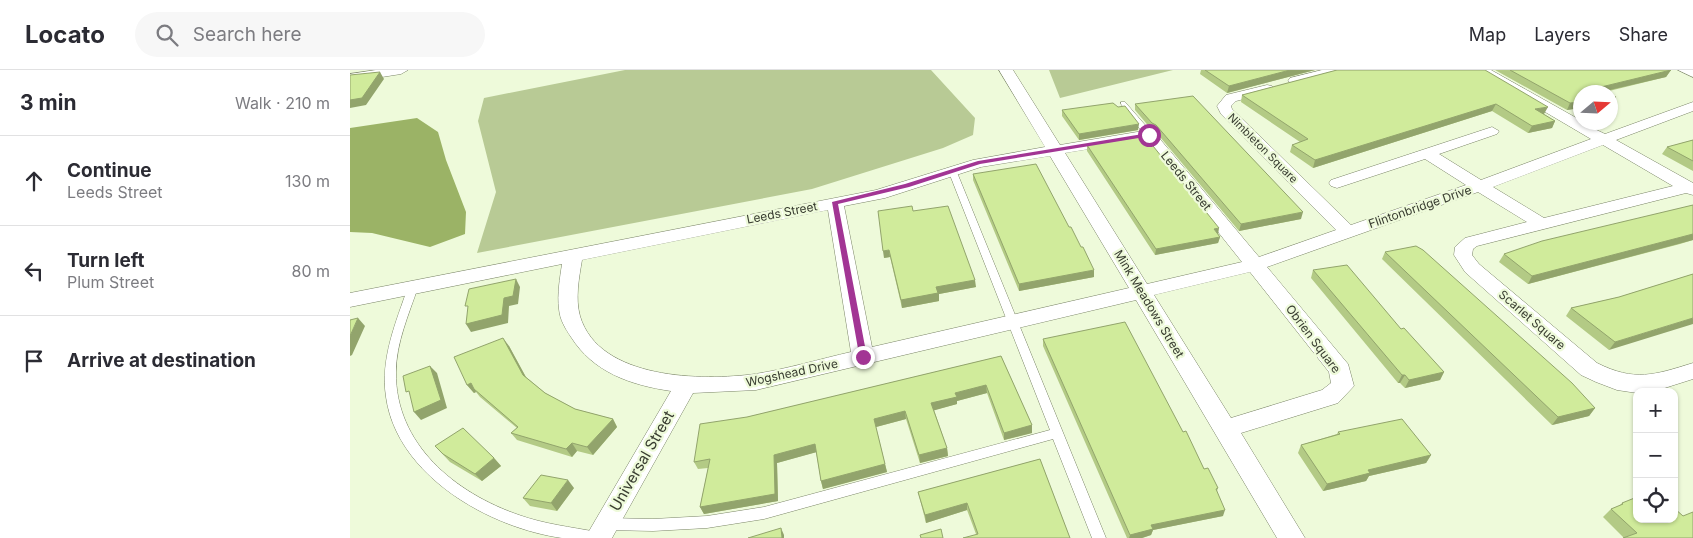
<!DOCTYPE html>
<html lang="en">
<head>
<meta charset="utf-8">
<style>
  body { margin:0; font-family:Inter,sans-serif; background:#f7f7f7; color:#2b2b33 }
  .controls { position:absolute; right:15px; bottom:15px; display:grid; overflow:hidden; border-radius:10px; box-shadow:0 1px 4px #0004 }
  .controls button { width:45px; height:45px; display:grid; place-items:center; padding:0; border:0; border-bottom:1px solid #e1e1e2; background:#fff; color:#2b2b33; font:25px sans-serif }
  .compass { position:absolute; left:1223px; top:15px; width:45px; height:45px; border-radius:50%; background:#fff; box-shadow:0 1px 4px #0004; rotate:71deg }
  .stop { position:absolute; width:15px; height:15px; margin:-11px; border:4px solid #a23594; border-radius:50%; background:#fff }
  .stop.end { background:#a23594; border-color:#fff; box-shadow:0 1px 5px #0008 }
  .list { margin:0; padding:0; list-style:none }
  h2 { display:flex; justify-content:space-between; align-items:center; height:65px; margin:0; padding:0 20px; font-size:21px }
  h2 small { font-size:16px; font-weight:400; color:#7c7c81 }
  .list li { display:grid; grid-template-columns:32px 1fr auto; gap:15px; align-items:center; box-sizing:border-box; height:90px; padding:0 20px; border-top:1px solid #e1e1e2 }
  .list b { display:block; font-size:19px; white-space:nowrap }
  .list p { margin:0; font-size:16px; white-space:nowrap; color:#7c7c81 }
  .list em { font-size:16px; font-style:normal; color:#7c7c81 }
  .icon { flex:none; width:28px; height:28px; fill:none; stroke:currentColor; stroke-width:2; stroke-linecap:round; stroke-linejoin:round }
  .map { position:relative; flex:none; width:1343px; height:468px; overflow:hidden }
  header { display:flex; align-items:center; gap:30px; box-sizing:border-box; height:70px; padding:0 25px; background:#fff; border-bottom:1px solid #e1e1e2 }
  header strong { font-size:24px }
  nav { display:flex; gap:28px; margin-inline-start:auto; font-size:18px }
  .search { width:350px; height:45px; background:#f7f7f7; display:flex; align-items:center; gap:12px; box-sizing:border-box; padding:0 18px; border-radius:28px; color:#7c7c81; font-size:19px }
  main { display:flex }
  aside { flex:1; background:#fff }
  .map>svg:first-child { display:block }
  .green { fill:#b8ca95 }
  .water { fill:#9bb366 }
  .lines { fill:none; stroke-linecap:round; stroke-linejoin:round }
  .lane-casing { stroke:#7b8568; stroke-width:1 }
  .street-casing { stroke:#7b8568; stroke-width:1 }
  .lane { fill:#fff; fill-rule:evenodd }
  .street { fill:#fff; fill-rule:evenodd }
  .wall { fill:#b3ca85 }
  .shaded-wall { fill:#92a46c }
  .building { fill:#d0eb9b; stroke:#92a46c }
  .route { fill:#a23594 }
  .labels { text-anchor:middle; stroke-width:4.5; stroke-linejoin:round; paint-order:stroke }
  .far-street-label { font-size:11px; fill:#383c30; stroke:#eefada }
  .street-label { font-size:12px; fill:#383c30; stroke:#eefada }
  .near-street-label { font-size:15px; fill:#383c30; stroke:#eefada }
</style>
</head>
<body>
<header>
<strong>Locato</strong>
<div class="search"><svg class="icon" aria-label="search" viewBox="0 0 24 24"><circle cx="10" cy="10" r="6"/><path d="M15 15l6 6"/></svg>Search here</div>
<nav><a>Map</a><a>Layers</a><a>Share</a></nav>
</header>
<main>
<aside>
<h2>3 min<small>Walk · 210 m</small></h2>
<ul class="list">
<li><svg class="icon" aria-label="ahead" viewBox="0 0 24 24"><path d="M12 20V5M6 11l6-6 6 6"/></svg><div><b>Continue</b><p>Leeds Street</p></div><em>130 m</em></li>
<li><svg class="icon" aria-label="left" viewBox="0 0 24 24"><path d="M17 20v-9H6M10 6l-5 5 5 5"/></svg><div><b>Turn left</b><p>Plum Street</p></div><em>80 m</em></li>
<li><svg class="icon" aria-label="arrive" viewBox="0 0 24 24"><path d="M6 21V4h12l-3 4 3 4H6"/></svg><div><b>Arrive at destination</b></div></li>
</ul>
</aside>
<div class="map">
<svg width="1343" height="468" viewBox="0 0 1343 468">
  <rect width="100%" height="100%" fill="#eefada"/>
  <path class="green" d="M275 0H581L625 48 623 65 593 78 462 119 127 183 146 122 128 51 134 28Z
    M699 0H823L710 28Z"/>
  <path class="water" d="M67 48 88 62 96 90 116 142 115 164 80 177 22 163 0 162V58Z"/>
  <g class="lines">
    <defs>
      <path id="lane" d="M771 32H775L802 63V67H796L771 34Z
        M599 98H605L606 100 756 468H742L703 369 414 449 357 458 303 461 257 460 252 458 250 454 252 450 257 448 303 449 357 446 414 437 700 360 598 100Z
        M63 214 68 217C59 244 46 273 46 302 45 374 105 423 169 445 194 454 221 457 247 462L252 464 254 468C240 468 225 468 212 468 140 458 47 406 36 327 30 289 46 252 58 217Z"/>
      <path id="street" d="M26 0H58L51 4 0 12V4Z
        M649 0H663L710 75 799 60 804 62 909 187 986 160 871 44 867 36 876 25 917 15 922 16 924 19 922 22 886 31 881 36 882 39 1001 155 1116 115 1075 89 987 118 981 116 979 113 981 110 1142 57 1149 61 1147 64 1089 84 1131 110 1241 69 1124 0H1141L1230 50V52L1255 64 1343 32V41L1266 70 1343 113V125L1336 123 1127 176 1123 179 1122 185 1129 194 1247 293C1285 312 1304 305 1343 293V309L1302 322 1287 323 1267 320 1246 312 1231 305 1115 202 1104 185 1105 177 1115 168 1177 152 1128 122 917 197 998 294 1004 316 988 333 891 363 955 468H927L786 230 406 320 343 323 262 468H235L321 321C280 315 243 302 221 267 215 258 210 250 209 239 207 224 210 208 212 194L0 237V223L526 120 623 90 695 77ZM795 70 892 192 797 214 715 83ZM1253 75 1323 116 1194 148 1143 117ZM700 86 779 218 522 277 494 136 535 128 631 97ZM478 140 501 282C470 289 437 299 405 304 353 311 249 310 230 246 225 228 229 208 232 190ZM900 202 979 302 981 313 972 320 881 348 804 225Z
        M972 0H994L992 3 945 15 938 11 940 8Z
        M1328 0H1343V7Z"/>
    </defs>
    <use href="#lane" class="lane-casing"/>
    <use href="#street" class="street-casing"/>
    <use href="#lane" class="lane"/>
    <use href="#street" class="street"/>
  </g>
  <path class="wall" d="M851 0H965L877 23 850 4Z
    M987 0 1194 44H1193L1205 51 1202 58 1178 63 1142 41 963 98 940 82 942 75 950 72 891 32 892 25Z
    M1145 0H1321L1316 7 1255 22H1230V38L1217 40Z
    M785 34 951 149 889 161 805 61 801 59 785 40Z
    M712 40 788 60 729 70 712 46Z
    M1343 70V101L1312 84 1317 77Z
    M737 75 868 164 870 167 868 173 805 185 737 81Z
    M623 104 744 207 669 221 623 110Z
    M1343 135V170L1330 174 1178 214 1149 192 1154 184Z
    M563 141 626 217 589 224V231L552 238 540 187 534 188Z
    M1035 182 1245 338 1239 346 1202 355 1032 189Z
    M963 200 1051 259 1094 302 1090 310 1055 318 1050 313H1048L961 208Z
    M1343 204 1259 280 1216 246 1221 238 1269 227Z
    M693 269 833 362 854 399 868 418 867 421 873 446 803 460 801 465 792 468H777L693 276Z
    M159 276 176 307 195 323 225 339 263 349 267 357 243 385 227 381 222 387 167 370 161 363 167 358 130 327 126 322 124 323 117 315Z
    M651 286 682 355V363L654 370 637 323 607 331V334L584 340 597 378 598 386 570 393 556 349 526 357 537 402 473 419 471 411 466 382 427 393 428 431 354 444 350 437 358 398 348 399 344 392 397 347Z
    M988 362 1081 385 1076 393 1019 406 1016 411 973 421 948 383 951 375 987 364Z
    M85 376 144 388 151 396 132 411 100 392Z
    M690 389 720 468 626 464 617 440 576 453 568 422Z
    M224 418 207 441 180 436 173 428Z
    M1272 433 1333 446 1274 468 1253 447 1261 439 1269 436Z"/>
  <path class="shaded-wall" d="M940 0H965L877 23 879 16Z
    M1321 0 1316 7 1251 22 1247 18Z
    M30 2 34 9 16 35 0 38V30Z
    M1266 27 1261 34H1260V28Z
    M1230 32V38L1217 40 1220 33Z
    M1146 34 1142 41 963 98 965 90Z
    M1198 37 1194 44 1181 46 1185 39Z
    M1205 51 1202 58 1178 63 1182 56Z
    M789 54 788 60 729 70V64Z
    M953 142 951 149 889 161 891 154Z
    M869 158 868 165 864 159Z
    M1343 164V170L1178 214 1182 206Z
    M870 167 868 173 805 185 806 179Z
    M539 180 540 187 534 188 533 181Z
    M744 200V207L669 221V214Z
    M166 209 170 217 168 234 159 236 158 253 121 262 116 254 154 228Z
    M625 210 626 217 589 224V231L552 238 551 230 586 217Z
    M8 248 15 256 2 285 0 286V266Z
    M1343 248V254L1259 280 1265 272Z
    M153 268 159 276 179 313 173 305Z
    M80 296 87 303 97 338 71 350 64 342Z
    M1094 302 1090 310 1055 318 1059 310Z
    M1052 305H1055L1050 313H1048Z
    M121 313 126 322 124 323 117 315Z
    M636 315 637 323 607 331V334L582 341 581 333 605 323Z
    M1245 338 1239 346 1202 355 1208 347Z
    M555 341 556 349 526 357 524 349Z
    M263 349 267 357 243 385 237 377Z
    M682 355V363L654 370V363Z
    M222 373 227 381 222 387 216 379Z
    M465 374 467 382 427 393 428 431 354 444 350 437 424 385Z
    M597 378 598 386 570 393 569 385Z
    M1081 385 1076 393 1019 406 1016 411 973 421 977 414 1018 400Z
    M144 388 151 396 132 411 125 404Z
    M535 394 537 402 473 419 471 411Z
    M218 410 224 418 207 441 201 433Z
    M617 433V440L576 453 575 445Z
    M875 440 873 446 803 460 801 465 792 468H779L780 465 801 455Z
    M431 458 434 465V468H432Z"/>
  <path class="building" d="M855 0H940L879 16Z
    M987 0H1135L1198 37 1185 39 1205 51 1182 56 1146 34 965 90 942 75 958 69 892 25Z
    M1160 0H1321L1247 18 1257 22H1230V32L1220 33Z
    M30 2 12 28 0 30V5Z
    M1260 25 1266 27 1260 28Z
    M843 26 953 142 891 154 806 55 802 53 785 34Z
    M763 33 768 37 775 36 789 54 729 64 712 40Z
    M795 66 869 158 864 159 870 167 806 179 737 75Z
    M1343 70V91L1317 77Z
    M686 94 719 157H721L731 177H733L744 200 669 214 623 104Z
    M1343 135V164L1182 206 1154 184 1192 171Z
    M562 136 563 141 598 136 625 210 586 217 588 223 551 230 539 180 533 181 528 141Z
    M1066 176 1073 180 1222 313 1245 338 1208 347 1035 182Z
    M997 195 1051 259 1054 258 1094 302 1059 310 1055 305H1052L963 200Z
    M1343 204V248L1265 272 1221 238 1269 227Z
    M166 209 163 226 154 228 152 245 116 254 118 236H115L119 219Z
    M8 248 0 266V250Z
    M775 252 833 362 836 361 854 399 858 398 868 418 866 419 875 440 801 455 803 459 780 465 693 269Z
    M153 268 173 305 195 323 225 339 263 349 237 377 222 373 216 379 161 363 168 357 124 319 121 313 117 315 104 287Z
    M651 286 682 355 654 363 636 315 605 323 607 327 581 333 597 378 569 385 555 341 524 349 535 394 471 411 465 374 424 385 425 424 350 437 360 389 344 392 350 354 397 347Z
    M80 296 91 330 64 342 59 321 56 322 53 306Z
    M1052 349 1081 385 1018 400 1020 403 977 414 951 375 990 364 988 362Z
    M113 358 144 388 125 404 93 384 85 376Z
    M690 389 720 468H613L628 464 617 433 575 445 568 422Z
    M191 405 218 410 201 433 173 428Z
    M1287 427V449H1324V438L1333 446 1343 442V468H1273L1287 463 1261 439 1273 434 1272 433Z
    M431 458 432 468H398Z
    M591 459 593 468H571L570 465Z"/>
  <path class="route" d="M799 63 801 66 630 94 559 117 488 134 517 287 516 290H510L482 132 555 114 628 91Z"/>
  <g class="labels">
    <g class="far-street-label">
      <text transform="translate(913 78) rotate(45)" y="4">Nimbleton Square</text>
    </g>
    <g class="street-label">
      <text transform="translate(836 111) rotate(51)" y="4">Leeds Street</text>
      <text transform="translate(1070 137) rotate(-19)" y="4">Flintonbridge Drive</text>
      <text transform="translate(432 143) rotate(-11)" y="4">Leeds Street</text>
      <text transform="translate(799 234) rotate(59)" y="4">Mink Meadows Street</text>
      <text transform="translate(1182 250) rotate(41)" y="4">Scarlet Square</text>
      <text transform="translate(963 269) rotate(53)" y="4">Obrien Square</text>
      <text transform="translate(442 303) rotate(-12)" y="4">Wogshead Drive</text>
    </g>
    <g class="near-street-label">
      <text transform="translate(292 391) rotate(-60)" y="5">Universal Street</text>
    </g>
  </g>
</svg>
<div class="controls">
<button>+</button>
<button>−</button>
<button><svg class="icon" aria-label="locate" viewBox="0 0 24 24"><circle cx="12" cy="12" r="6"/><path d="M12 2v4M12 18v4M2 12h4M18 12h4"/></svg></button>
</div>
<svg class="compass" viewBox="-18 -18 36 36"><path d="M0-13l5 13h-10z" fill="#e53935"/><path d="M0 13l5-13h-10z" fill="#7c7c81"/></svg>
<div class="stop" style="left:799px;top:65px"></div>
<div class="stop end" style="left:513px;top:287px"></div>
</div>
</main>
</body>
</html>
